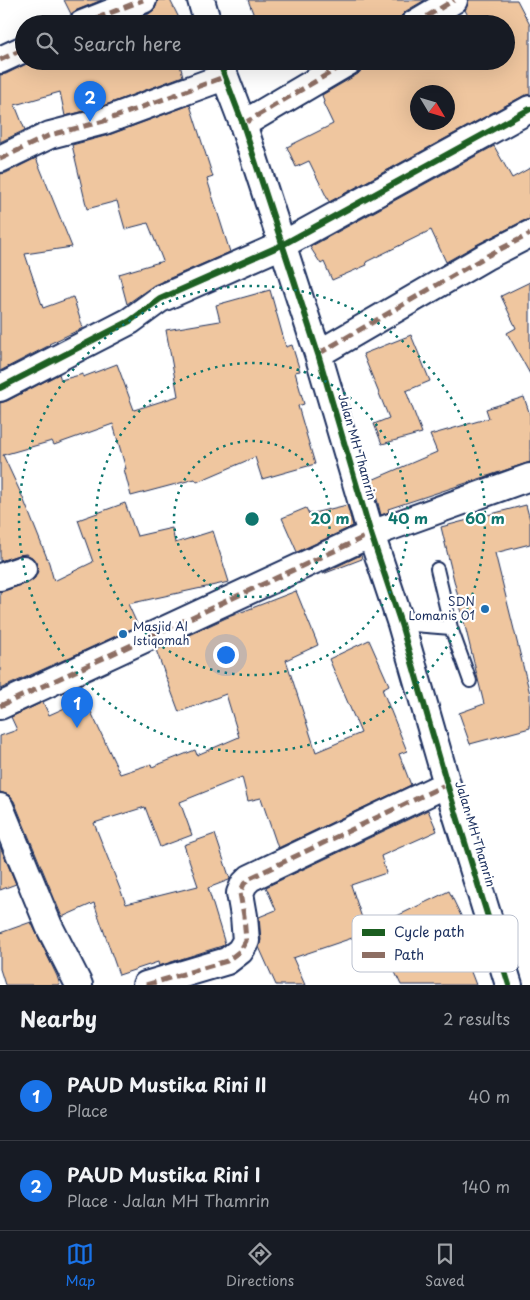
<!DOCTYPE html>
<html lang="en">
<head>
<meta charset="utf-8">
<style>
  body { margin:0; font-family:"Playpen Sans",sans-serif; background:#20242c; color:#f1f3f6 }
  .compass { position:absolute; left:410px; top:85px; width:45px; height:45px; border-radius:50%; background:#171b24; box-shadow:0 5px 20px #0002; rotate:128deg }
  .you { position:absolute; left:225px; top:654px; width:18px; height:18px; margin:-12px; border:4px solid #fff; border-radius:50%; background:#1a73e8; box-shadow:0 0 0 8px #1a73e833 }
  .badge { display:grid; place-items:center; width:32px; height:32px; border-radius:50%; background:#1a73e8; color:#fff; font-size:16px; font-weight:700 }
  .pin { position:absolute; translate:-50% -41px; filter:drop-shadow(0 1px 2px #0008) }
  .pin::after { content:''; position:absolute; top:26px; width:18px; height:15px; background:inherit; clip-path:polygon(0 0,100% 0,50% 100%) }
  .list { margin:0; padding:0; list-style:none }
  h2 { display:flex; justify-content:space-between; align-items:center; height:65px; margin:0; padding:0 20px; font-size:21px }
  h2 small { font-size:16px; font-weight:400; color:#9ea1a6 }
  .list li { display:grid; grid-template-columns:32px 1fr auto; gap:15px; align-items:center; box-sizing:border-box; height:90px; padding:0 20px; border-top:1px solid #363941 }
  .list b { display:block; font-size:19px; white-space:nowrap }
  .list p { margin:0; font-size:16px; white-space:nowrap; color:#9ea1a6 }
  .list em { font-size:16px; font-style:normal; color:#9ea1a6 }
  .icon { flex:none; width:28px; height:28px; fill:none; stroke:currentColor; stroke-width:2; stroke-linecap:round; stroke-linejoin:round }
  .map { position:relative; flex:none; width:530px; height:985px; overflow:hidden }
  .search { position:absolute; background:#171b24; box-shadow:0 5px 20px #0002; left:15px; right:15px; top:15px; height:55px; display:flex; align-items:center; gap:12px; box-sizing:border-box; padding:0 18px; border-radius:28px; color:#9ea1a6; font-size:19px }
  .sheet { height:245px; background:#171b24 }
  nav { display:flex; justify-content:space-around; align-items:center; box-sizing:border-box; height:70px; border-top:1px solid #363941; background:#171b24; font-size:14px; color:#9ea1a6 }
  nav a { display:grid; justify-items:center; gap:2px }
  nav .on { color:#1a73e8 }
  .map>svg:first-child { display:block }
  .building { fill:#efc69f; stroke:#1b2f5e; fill-rule:evenodd }
  .lines { fill:none; stroke-linecap:round; stroke-linejoin:round }
  .service-casing { stroke:#1b2f5e; stroke-width:16 }
  .minor-casing { stroke:#1b2f5e; stroke-width:30 }
  .service { stroke:#fff; stroke-width:12 }
  .minor { stroke:#fff; stroke-width:26 }
  .quiet { stroke:#8d6e63; stroke-width:5; stroke-dasharray:10 5; stroke-linecap:butt }
  .cycleway-casing { stroke:#fff; stroke-width:9 }
  .cycleway { stroke:#1b5e20; stroke-width:6 }
  .ring { fill:none; stroke:#0f766e; stroke-width:2.5; stroke-dasharray:2.5 5 }
  .poi-dot { fill:#1f6fb2; stroke:#fff; stroke-width:2 }
  .labels { text-anchor:middle; stroke-width:4.5; stroke-linejoin:round; paint-order:stroke }
  .street-label { font-size:12px; fill:#1b2f5e; stroke:#fff }
  .poi-label { font-size:12px; fill:#1b2f5e; stroke:#fff; text-anchor:end }
  .key { fill:#fff; stroke:#bbc1cf; stroke-width:1 }
  .key-label { font-size:14px; fill:#1b2f5e }
  .centre { fill:#0f766e; stroke:#fff; stroke-width:2.5 }
  .ring-label { font-size:15px; text-anchor:middle; font-weight:bold; fill:#0f766e; stroke:#fff; stroke-width:4.5; stroke-linejoin:round; paint-order:stroke }
</style>
</head>
<body>
<div class="map">
<svg width="530" height="985" viewBox="0 0 530 985">
  <rect width="100%" height="100%" fill="#fff"/>
  <filter id="ink" filterUnits="userSpaceOnUse"><feTurbulence type="fractalNoise" baseFrequency=".02" numOctaves="2"/><feDisplacementMap in="SourceGraphic" scale="10" xChannelSelector="R" yChannelSelector="G"/><feConvolveMatrix kernelMatrix="1 2 1 2 8 2 1 2 1" color-interpolation-filters="sRGB"/></filter>
  <g filter="url(#ink)">
    <path class="building" d="M64 0H102L77 10 71 14Z
      M158 0H170L182 24H124L149 14 155 9Z
      M248 0H425L406 11 401 16 399 22 396 24H249L256 21Z
      M469 0H517L530 25V94L523 96 329 202 309 161 296 167 287 147 333 124 323 103 324 102 322 95 358 74 363 68 365 61H506V24H472L465 10ZM418 92H448V122H418Z
      M32 61H179L183 76 100 107 65 116 60 92 15 105 25 130 0 142V75L6 74Z
      M190 105 213 177 207 179 230 252 154 285 127 304 119 274 163 261 148 223 125 229 117 201 87 209 72 145 109 135Z
      M494 146 512 178 530 168V219L523 221 478 244 446 262 431 230 366 262 367 265 332 280 324 262 321 264 310 247Z
      M36 158 72 247 25 254 43 308 73 297 83 328 49 344 50 345 0 371V174L6 173Z
      M530 282V374L507 333 516 328 501 296Z
      M270 290 286 347 292 345 300 371 295 372 304 404 298 406 315 464 262 479 255 457 197 482 195 479 131 496 124 469H126L113 424 54 445 52 441 3 455 23 498 49 563 54 581 93 562 78 520 125 503 137 536 172 528 175 543 213 531 229 582 128 604 138 626 0 689V592L28 583 35 578 38 571 37 564 32 557 26 554 18 555 0 561V403L7 401 59 374 61 380 83 374V377L117 364 134 410 178 396 166 330 220 321 216 305Z
      M411 335 430 381 406 391 422 433 382 444 374 424 389 418 363 354Z
      M524 397 530 415V462L388 509 389 512 381 515 372 480 437 452 430 435 489 418 486 409Z
      M347 505 353 526 297 552 282 518 306 508 309 514Z
      M526 505 530 520V544L495 553 530 694V728L470 744 459 713 484 704 441 527Z
      M361 555 362 559 323 574V573Z
      M296 591 318 645 286 660 316 752 361 733 329 659 369 640 389 685 382 689 407 751 399 754 411 785 278 848 261 798 248 801 242 777 180 802 192 835 160 847 145 807 94 823 126 904 198 886 184 845 215 834 230 879 229 880 208 888 225 944 222 946 159 966 158 962 119 975 94 903 62 917 14 801 9 795 0 792V736L17 730 11 717 43 702 49 715 85 699 120 774 151 764 152 767 195 750 197 755 239 737 226 694 179 712 156 650 226 618Z
      M428 810 437 831 381 856 386 873 351 885 367 933 293 958 305 985H276L259 947 261 940 259 917 276 910 266 887Z
      M0 846 16 884 0 890Z
      M449 891 469 932 458 938 476 985H401L374 927Z
      M31 922 57 976 60 985H5L0 969V933Z"/>
    <g class="lines">
      <defs>
        <path id="service" d="M437 569 451 628
          M401 624 451 628 470 681"/>
        <path id="minor" d="M201 0 208 24
          M82 24 143 0
          M414 24 454 0
          M0 60 24 49
          M219 61 243 124 318 354 371 534 401 624 447 784 509 985
          M243 124 350 61
          M0 159 50 135 104 121 224 77
          M318 354 485 257 530 234
          M0 388 130 321 160 299 282 245 530 109
          M0 577 23 569
          M0 706 371 534 530 477
          M0 807 49 926 79 985
          M146 985 227 961 240 951 246 941 244 916 240 893 244 884 250 878 447 784"/>
      </defs>
      <use href="#service" class="service-casing"/>
      <use href="#minor" class="minor-casing"/>
      <use href="#service" class="service"/>
      <use href="#minor" class="minor"/>
      <path class="quiet" d="M82 24 143 0
        M414 24 454 0
        M0 60 24 49
        M243 124 350 61
        M0 159 50 135 104 121 224 77
        M318 354 485 257 530 234
        M0 706 371 534
        M146 985 227 961 240 951 246 941 244 916 240 893 244 884 250 878 447 784"/>
      <defs>
        <path id="cycleway" d="M219 61 243 124 318 354 371 534 401 624 447 784 509 985
          M0 388 130 321 160 299 282 245 530 109"/>
      </defs>
      <use href="#cycleway" class="cycleway-casing"/>
      <use href="#cycleway" class="cycleway"/>
    </g>
  </g>
  <g class="ring">
    <circle cx="252" cy="519" r="78"/>
    <circle cx="252" cy="519" r="156"/>
    <circle cx="252" cy="519" r="233"/>
  </g>
  <g class="poi-dot">
    <circle cx="485" cy="609" r="5"/>
    <circle cx="123" cy="634" r="5"/>
  </g>
  <g class="labels">
    <g class="street-label">
      <text transform="translate(357 447) rotate(74)" y="4">Jalan MH Thamrin</text>
      <text transform="translate(475 834) rotate(73)" y="4">Jalan MH Thamrin</text>
    </g>
    <g class="poi-label">
      <text x="475" y="606">SDN<tspan x="475" dy="14">Lomanis 01</tspan></text>
      <text x="133" y="631" text-anchor="start">Masjid Al<tspan x="133" dy="14">Istiqomah</tspan></text>
    </g>
  </g>
  <rect x="352" y="915" width="166" height="57" rx="8" class="key"/>
  <rect x="362" y="929" width="23" height="7" fill="#1b5e20"/>
  <rect x="362" y="952" width="23" height="6" fill="#8d6e63"/>
  <g class="key-label">
    <text x="394" y="937">Cycle path</text>
    <text x="394" y="960">Path</text>
  </g>
  <circle cx="252" cy="519" r="8" class="centre"/>
  <g class="ring-label">
    <text x="330" y="524">20 m</text>
    <text x="408" y="524">40 m</text>
    <text x="485" y="524">60 m</text>
  </g>
</svg>
<svg class="compass" viewBox="-18 -18 36 36"><path d="M0-13l5 13h-10z" fill="#e53935"/><path d="M0 13l5-13h-10z" fill="#9ea1a6"/></svg>
<div class="you"></div>
<div class="pin badge" style="left:77px;top:728px">1</div>
<div class="pin badge" style="left:90px;top:122px">2</div>
<div class="search"><svg class="icon" aria-label="search" viewBox="0 0 24 24"><circle cx="10" cy="10" r="6"/><path d="M15 15l6 6"/></svg>Search here</div>
</div>
<section class="sheet">
<h2>Nearby<small>2 results</small></h2>
<ul class="list">
<li><span class="badge">1</span><div><b>PAUD Mustika Rini II</b><p>Place</p></div><em>40 m</em></li>
<li><span class="badge">2</span><div><b>PAUD Mustika Rini I</b><p>Place · Jalan MH Thamrin</p></div><em>140 m</em></li>
</ul>
</section>
<nav>
<a class="on"><svg class="icon" aria-label="map" viewBox="0 0 24 24"><path d="M3 6l6-2 6 2 6-2v14l-6 2-6-2-6 2zM9 4v14M15 6v14"/></svg>Map</a>
<a><svg class="icon" aria-label="directions" viewBox="0 0 24 24"><path d="M12 3l9 9-9 9-9-9zM9 14v-3h6M13 9l2 2-2 2"/></svg>Directions</a>
<a><svg class="icon" aria-label="saved" viewBox="0 0 24 24"><path d="M7 4h10v16l-5-4-5 4z"/></svg>Saved</a>
</nav>
</body>
</html>
